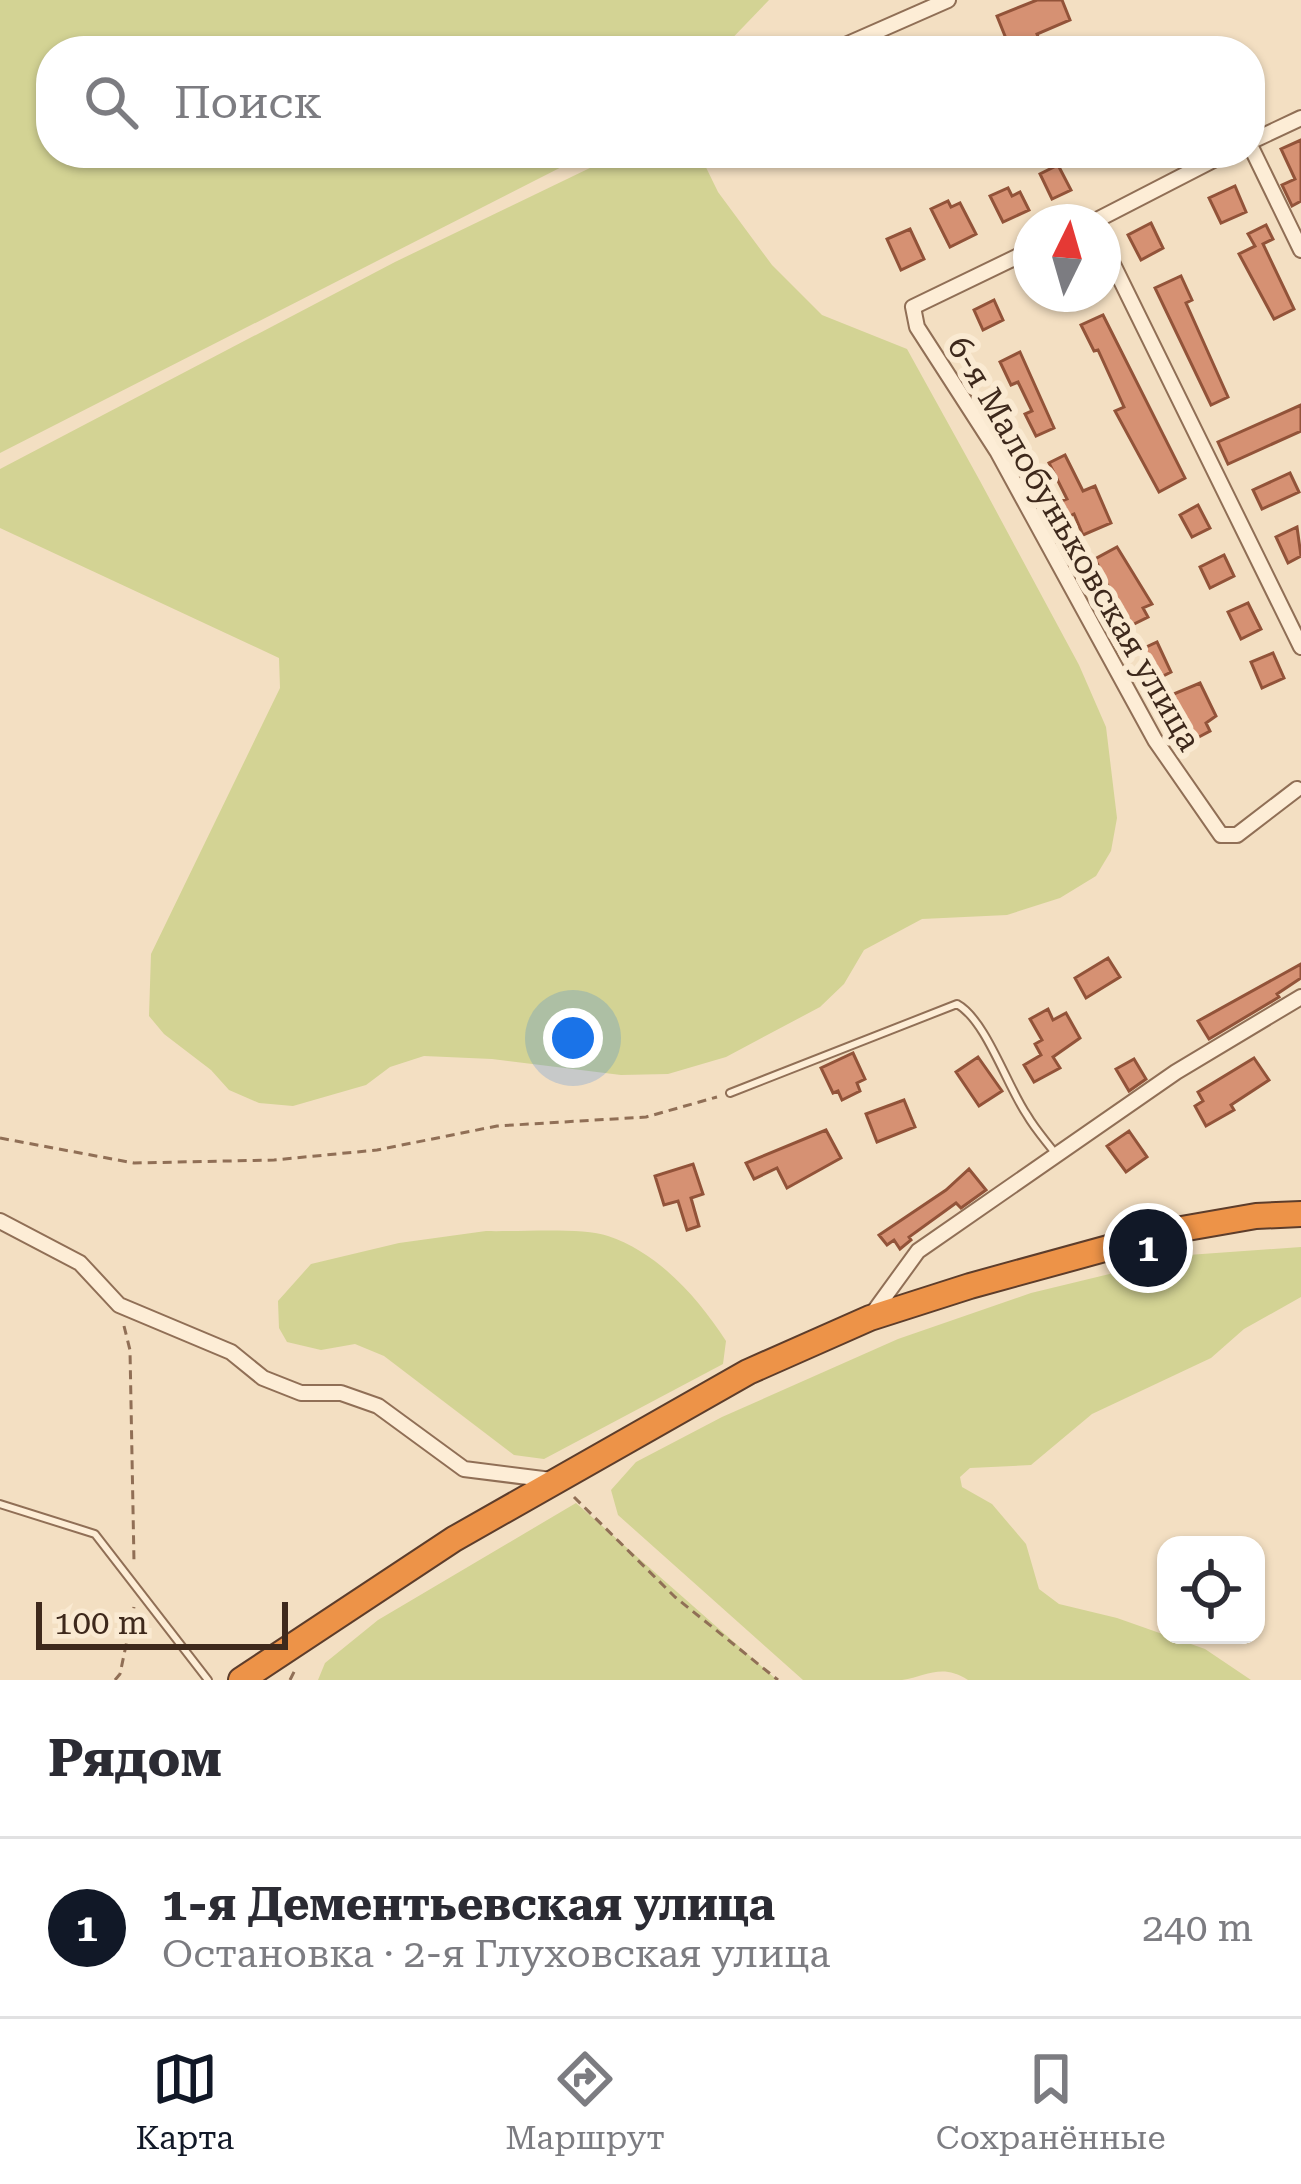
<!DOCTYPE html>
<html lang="ru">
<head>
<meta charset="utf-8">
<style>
  body { margin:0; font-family:"Roboto Serif",serif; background:#f2f2f3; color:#2b2b33 }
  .controls { position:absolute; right:36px; bottom:36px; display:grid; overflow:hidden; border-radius:24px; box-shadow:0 3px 9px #0004 }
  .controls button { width:108px; height:108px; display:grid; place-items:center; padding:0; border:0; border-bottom:3px solid #e1e1e2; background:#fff; color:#2b2b33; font:60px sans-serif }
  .compass { position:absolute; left:1013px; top:204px; width:108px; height:108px; border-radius:50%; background:#fff; box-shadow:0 3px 9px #0004; rotate:5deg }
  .scale { position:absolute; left:36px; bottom:30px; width:252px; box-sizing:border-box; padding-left:12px; border:6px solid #3e291c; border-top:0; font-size:33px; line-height:42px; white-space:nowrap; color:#3e291c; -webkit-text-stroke:9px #faead2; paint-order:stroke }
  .you { position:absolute; left:573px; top:1038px; width:42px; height:42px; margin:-30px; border:9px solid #fff; border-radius:50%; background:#1a73e8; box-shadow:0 0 0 18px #1a73e833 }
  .badge { display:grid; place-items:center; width:78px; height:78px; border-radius:50%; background:#111827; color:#fff; font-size:39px; font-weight:700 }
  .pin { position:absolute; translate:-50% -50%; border:6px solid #fff; box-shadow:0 3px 12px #0006 }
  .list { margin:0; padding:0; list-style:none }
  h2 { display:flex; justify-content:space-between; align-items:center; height:156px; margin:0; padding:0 48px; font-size:51px }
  h2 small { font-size:39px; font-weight:400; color:#7c7c81 }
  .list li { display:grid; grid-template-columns:78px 1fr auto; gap:36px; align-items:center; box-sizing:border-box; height:180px; padding:0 48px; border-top:3px solid #e1e1e2 }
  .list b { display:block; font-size:45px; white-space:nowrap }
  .list p { margin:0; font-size:39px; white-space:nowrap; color:#7c7c81 }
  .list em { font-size:39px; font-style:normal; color:#7c7c81 }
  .icon { flex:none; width:66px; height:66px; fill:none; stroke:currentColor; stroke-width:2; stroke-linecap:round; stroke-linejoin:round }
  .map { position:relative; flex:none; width:1301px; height:1680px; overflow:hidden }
  .search { position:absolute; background:#fff; box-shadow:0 3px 9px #0004; left:36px; right:36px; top:36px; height:132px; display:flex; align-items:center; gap:30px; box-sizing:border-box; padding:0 42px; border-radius:48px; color:#7c7c81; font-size:45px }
  .sheet { height:336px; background:#fff }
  nav { display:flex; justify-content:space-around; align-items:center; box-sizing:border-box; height:168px; border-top:3px solid #e1e1e2; background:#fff; font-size:33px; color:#7c7c81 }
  nav a { display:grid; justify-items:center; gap:6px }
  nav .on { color:#111827 }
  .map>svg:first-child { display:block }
  .green { fill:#d3d394 }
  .building { fill:#d69173; stroke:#925339; stroke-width:3 }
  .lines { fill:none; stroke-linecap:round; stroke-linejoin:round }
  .lane-casing { stroke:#906f56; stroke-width:10 }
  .street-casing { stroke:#906f56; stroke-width:18 }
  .highway-casing { stroke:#5d3d2b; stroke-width:28 }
  .path { stroke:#906f56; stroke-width:3; stroke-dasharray:9 6; stroke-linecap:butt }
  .lane { stroke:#fdedd6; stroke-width:6 }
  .street { stroke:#fdedd6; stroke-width:14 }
  .highway { stroke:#ed9348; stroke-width:24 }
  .labels { text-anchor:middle; stroke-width:12; stroke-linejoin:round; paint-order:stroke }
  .street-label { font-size:33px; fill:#3e291c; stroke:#faead2 }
</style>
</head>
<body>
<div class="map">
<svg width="1301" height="1680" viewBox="0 0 1301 1680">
  <rect width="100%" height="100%" fill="#f3dfc2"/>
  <path class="green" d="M0 0H769L720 51H51V153H589L0 453Z
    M621 153H699L718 192 772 265 822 315 907 349 980 481 1079 665 1106 727 1117 818 1111 851 1096 876 1060 898 1007 915 922 919 864 950 844 984 820 1007 726 1057 668 1074 621 1075 492 1059 424 1056 390 1067 366 1085 293 1106 259 1103 229 1090 211 1070 164 1034 149 1016 151 954 280 688 279 658 0 528V469L395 262Z
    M486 1231C516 1232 583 1227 608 1236 659 1253 698 1298 726 1341L723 1364 544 1459 514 1455 384 1356 355 1344 321 1350 287 1342 279 1328 278 1301 311 1264 399 1243Z
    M1301 1247V1297L1244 1329 1211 1358 1092 1414 1031 1465 970 1468 960 1477 962 1487 992 1504 1026 1544 1039 1589 1059 1604 1117 1618 1205 1649 1251 1680H968C942 1663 927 1676 902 1680 872 1680 834 1680 803 1680L618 1515 611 1490 636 1462 722 1417 898 1339 1031 1293 1188 1255Z
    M576 1503 777 1680H318L325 1663 378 1620Z"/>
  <path class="building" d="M1037 0H1062L1070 20 1037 34 1040 42 1011 51 997 16Z
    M1301 140V201L1292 206 1282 185 1295 179 1281 149Z
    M1058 165 1071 190 1052 199 1040 174Z
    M1235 186 1246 212 1221 223 1209 198Z
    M1008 188 1012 196 1020 192 1029 210 1003 222 990 196Z
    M948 201 951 207 960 203 976 234 950 247 931 209Z
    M1151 223 1163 248 1141 260 1128 235Z
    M1266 225 1273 239 1263 244 1294 309 1274 319 1239 254 1255 246 1248 234Z
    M910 229 924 259 901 270 887 239Z
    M1181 276 1192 300 1186 303 1228 397 1211 405 1155 288Z
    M994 300 1003 320 983 330 974 310Z
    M1103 315 1185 478 1159 492 1115 411 1124 407 1098 350 1094 351 1081 325Z
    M1020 352 1054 428 1036 436 1025 414 1032 411 1018 382 1011 385 1000 362Z
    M1301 405V431L1228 464 1218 442Z
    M1065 455 1083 491 1095 486 1111 523 1083 535 1074 514 1061 520 1054 504 1067 499 1049 463Z
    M1290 473 1299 492 1262 509 1253 490Z
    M1198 505 1210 528 1192 537 1180 515Z
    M1297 527 1301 556 1288 563 1276 537Z
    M1117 547 1152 604 1143 608 1148 617 1128 627 1095 559Z
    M1224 555 1234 576 1210 588 1200 567Z
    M1248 603 1261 629 1241 639 1228 612Z
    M1157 642 1171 672 1155 680 1140 650Z
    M1273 653 1284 678 1262 688 1251 662Z
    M1200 683 1216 716 1206 723 1210 731 1197 738 1195 733 1190 736 1187 729 1181 732 1164 698Z
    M1108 958 1120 977 1086 998 1075 978Z
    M1301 964V978L1277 994 1279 997 1209 1039 1198 1021Z
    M1048 1009 1053 1020 1066 1013 1080 1038 1053 1057 1060 1068 1034 1082 1024 1065 1041 1055 1035 1044 1042 1040 1030 1019Z
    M853 1053 865 1079 857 1083 860 1091 842 1100 838 1091 833 1093 821 1068Z
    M978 1057 1002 1091 979 1106 956 1072Z
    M1254 1058 1269 1080 1231 1105 1234 1110 1206 1126 1195 1106 1203 1101 1198 1092Z
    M1134 1059 1146 1079 1129 1091 1116 1069Z
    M904 1100 915 1127 877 1142 866 1114Z
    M826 1130 841 1158 787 1188 777 1168 754 1179 746 1163Z
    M1129 1131 1147 1157 1126 1172 1107 1146Z
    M693 1164 703 1194 691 1198 699 1226 687 1230 678 1201 664 1205 655 1176Z
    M969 1169 986 1190 961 1208 956 1203 909 1237 911 1240 900 1249 894 1240 887 1245 879 1235 946 1190Z"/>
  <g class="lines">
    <defs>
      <path id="lane" d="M730 1093 957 1004C986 1020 1007 1086 1027 1115 1035 1129 1046 1141 1055 1153
        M0 1504 95 1534 208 1680"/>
      <path id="street" d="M832 51 948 0
        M1250 142 1301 118
        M1250 145 1301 250
        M1093 222 1227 153
        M1103 244 1301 647
        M1031 250 913 307 917 327 997 451 1155 740 1221 835H1237L1297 789
        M0 1221 80 1263 119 1305 231 1352 263 1378 301 1393H341L378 1406 464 1469 551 1480
        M870 1317 918 1251 1176 1072 1301 997"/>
      <path id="highway" d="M241 1680 454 1539 748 1372 870 1318 970 1286 1170 1231 1256 1216 1301 1214"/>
    </defs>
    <use href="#lane" class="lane-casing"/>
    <use href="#street" class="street-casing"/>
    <use href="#highway" class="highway-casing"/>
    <path class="path" d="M0 1138 134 1163 274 1160 377 1150 497 1126 646 1117 717 1097
      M124 1326 130 1350 134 1562
      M574 1497 675 1597 778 1680
      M115 1680 120 1674 134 1607
      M290 1680 296 1668"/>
    <use href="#lane" class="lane"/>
    <use href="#street" class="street"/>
    <use href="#highway" class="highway"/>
  </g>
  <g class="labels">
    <g class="street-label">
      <text transform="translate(1075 543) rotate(60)" y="12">6-я Малобуньковская улица</text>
    </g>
  </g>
</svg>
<div class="controls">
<button><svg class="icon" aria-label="locate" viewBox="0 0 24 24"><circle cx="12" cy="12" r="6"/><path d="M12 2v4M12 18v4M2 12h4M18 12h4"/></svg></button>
</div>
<svg class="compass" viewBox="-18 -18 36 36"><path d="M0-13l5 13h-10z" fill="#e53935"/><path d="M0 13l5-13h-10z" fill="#7c7c81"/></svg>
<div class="scale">100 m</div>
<div class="you"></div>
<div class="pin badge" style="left:1148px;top:1248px">1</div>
<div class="search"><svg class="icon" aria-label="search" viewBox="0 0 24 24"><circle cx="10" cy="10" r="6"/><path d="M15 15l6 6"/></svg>Поиск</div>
</div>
<section class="sheet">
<h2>Рядом<small></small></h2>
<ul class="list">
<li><span class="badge">1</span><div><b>1-я Дементьевская улица</b><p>Остановка · 2-я Глуховская улица</p></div><em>240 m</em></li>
</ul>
</section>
<nav>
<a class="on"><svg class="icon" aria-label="map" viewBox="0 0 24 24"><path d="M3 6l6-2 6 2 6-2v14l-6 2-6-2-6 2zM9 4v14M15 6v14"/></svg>Карта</a>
<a><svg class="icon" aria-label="directions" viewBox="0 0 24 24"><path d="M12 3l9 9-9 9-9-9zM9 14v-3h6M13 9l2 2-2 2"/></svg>Маршрут</a>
<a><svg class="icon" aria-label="saved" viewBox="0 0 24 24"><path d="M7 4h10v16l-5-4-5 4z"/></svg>Сохранённые</a>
</nav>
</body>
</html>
